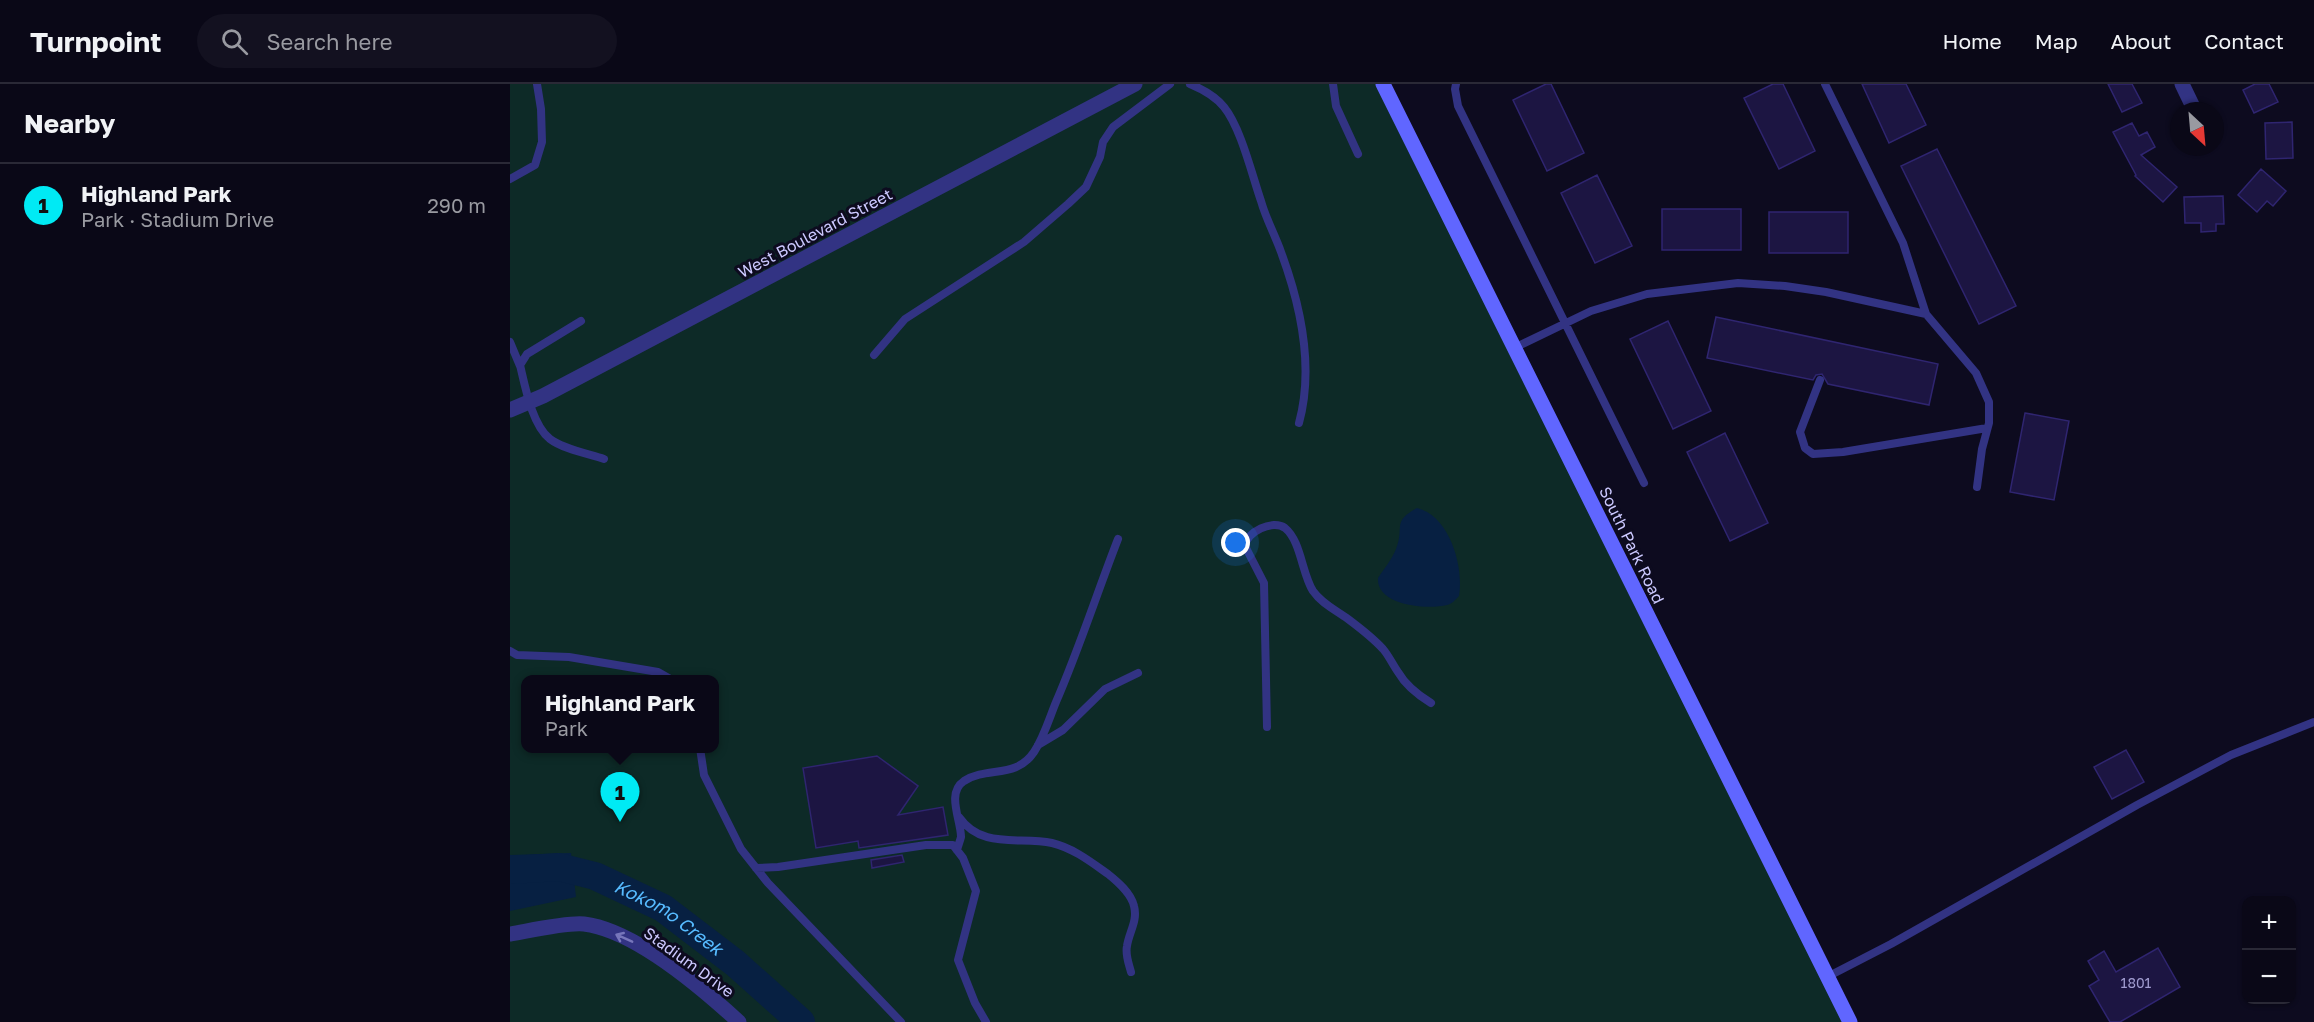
<!DOCTYPE html>
<html lang="en">
<head>
<meta charset="utf-8">
<style>
  body { margin:0; font-family:"Golos Text",sans-serif; background:#131120; color:#f1f3f6 }
  .controls { position:absolute; right:18px; bottom:18px; display:grid; overflow:hidden; border-radius:12px; box-shadow:0 2px 4px #0004 }
  .controls button { width:54px; height:54px; display:grid; place-items:center; padding:0; border:0; border-bottom:2px solid #2a2936; background:#0a0817; color:#f1f3f6; font:30px sans-serif }
  .compass { position:absolute; left:1660px; top:18px; width:54px; height:54px; border-radius:50%; background:#0a0817; box-shadow:0 2px 4px #0004; rotate:154deg }
  .you { position:absolute; left:726px; top:459px; width:21px; height:21px; margin:-15px; border:4px solid #fff; border-radius:50%; background:#1a73e8; box-shadow:0 0 0 9px #1a73e833 }
  .badge { display:grid; place-items:center; width:39px; height:39px; border-radius:50%; background:#00eaf4; color:#111; font-size:20px; font-weight:700 }
  .pin { position:absolute; translate:-50% -50px; filter:drop-shadow(0 2px 3px #0008) }
  .pin::after { content:''; position:absolute; top:32px; width:21px; height:18px; background:inherit; clip-path:polygon(0 0,100% 0,50% 100%) }
  .popup { position:absolute; left:11px; top:591px; width:198px; height:78px; box-sizing:border-box; display:grid; place-content:center; border-radius:12px; background:#0a0817; filter:drop-shadow(0 2px 4px #0005); font-size:20px; white-space:nowrap; color:#999aa1 }
  .popup b { font-size:22px; color:#f1f3f6 }
  .popup::after { content:''; position:absolute; left:50%; top:100%; margin-left:-12px; border:12px solid transparent; border-top-color:#0a0817 }
  .list { margin:0; padding:0; list-style:none }
  h2 { display:flex; justify-content:space-between; align-items:center; height:78px; margin:0; padding:0 24px; font-size:26px }
  h2 small { font-size:20px; font-weight:400; color:#999aa1 }
  .list li { display:grid; grid-template-columns:39px 1fr auto; gap:18px; align-items:center; box-sizing:border-box; height:84px; padding:0 24px; border-top:2px solid #2a2936 }
  .list b { display:block; font-size:22px; white-space:nowrap }
  .list p { margin:0; font-size:20px; white-space:nowrap; color:#999aa1 }
  .list em { font-size:20px; font-style:normal; color:#999aa1 }
  .icon { flex:none; width:33px; height:33px; fill:none; stroke:currentColor; stroke-width:2; stroke-linecap:round; stroke-linejoin:round }
  .map { position:relative; flex:none; width:1804px; height:938px; overflow:hidden }
  header { display:flex; align-items:center; gap:36px; box-sizing:border-box; height:84px; padding:0 30px; background:#0a0817; border-bottom:2px solid #2a2936 }
  header strong { font-size:28px }
  nav { display:flex; gap:33px; margin-inline-start:auto; font-size:21px }
  .search { width:420px; height:54px; background:#131120; display:flex; align-items:center; gap:15px; box-sizing:border-box; padding:0 21px; border-radius:33px; color:#999aa1; font-size:22px }
  main { display:flex }
  aside { flex:1; background:#0a0817 }
  .map>svg:first-child { display:block }
  .green { fill:#0d2a27; fill-rule:evenodd }
  .water { fill:#072042 }
  .lines { fill:none; stroke-linecap:round; stroke-linejoin:round }
  .river { stroke:#072042; stroke-width:28 }
  .building { fill:#1c1542; stroke:#2f2570; stroke-width:1.5 }
  .lane { stroke:#323383; stroke-width:8 }
  .street { stroke:#323383; stroke-width:15 }
  .secondary { stroke:#6066ff; stroke-width:15 }
  .oneway { stroke:#7776bb }
  .labels { text-anchor:middle; stroke-width:6; stroke-linejoin:round; paint-order:stroke }
  .number-label { font-size:14px; fill:#a09cd0 }
  .street-label { font-size:16px; fill:#ccc9ff; stroke:#0d0b1f }
  .water-label { font-size:18px; font-style:italic; fill:#57bbff; stroke:#0d0b1f }
</style>
</head>
<body>
<header>
<strong>Turnpoint</strong>
<div class="search"><svg class="icon" aria-label="search" viewBox="0 0 24 24"><circle cx="10" cy="10" r="6"/><path d="M15 15l6 6"/></svg>Search here</div>
<nav><a>Home</a><a>Map</a><a>About</a><a>Contact</a></nav>
</header>
<main>
<aside>
<h2>Nearby<small></small></h2>
<ul class="list">
<li><span class="badge">1</span><div><b>Highland Park</b><p>Park · Stadium Drive</p></div><em>290 m</em></li>
</ul>
</aside>
<div class="map">
<svg width="1804" height="938" viewBox="0 0 1804 938">
  <rect width="100%" height="100%" fill="#0d0b1f"/>
  <path class="green" d="M0 0H876L1340 938H0ZM15 596H204V664H15Z"/>
  <path class="water" d="M907 424C940 432 954 483 949 512 945 516 942 520 937 521 918 526 866 522 868 494 874 485 882 475 886 465 895 443 881 438 907 424Z
    M61 769 66 813 0 827V771Z"/>
  <g class="lines">
    <path class="river" id="s1" d="M0 786 49 783 85 792 153 824 225 879 291 938"/>
  </g>
  <path class="building" d="M1036 0H1041L1074 69 1037 87 1003 16Z
    M1263 0H1273L1305 67 1269 85 1234 14Z
    M1352 0H1396L1416 41 1379 59Z
    M1598 0H1622L1632 19 1612 28Z
    M1745 0H1759L1768 18 1744 29 1733 6Z
    M1782 38 1783 74 1756 75 1755 39Z
    M1622 39 1629 52 1637 48 1645 63 1631 71 1667 103 1653 118 1625 92 1626 91 1603 48Z
    M1427 65 1506 222 1469 240 1391 82Z
    M1751 85 1776 107 1763 122 1757 117 1747 128 1728 111Z
    M1087 91 1122 162 1085 179 1051 109Z
    M1713 112 1714 140H1706V147L1691 148V139H1675L1674 113Z
    M1152 125H1231V166H1152Z
    M1259 128H1338V169H1259Z
    M1206 233 1428 280 1419 321 1318 300 1312 290 1306 291 1303 296 1197 274Z
    M1158 237 1201 327 1163 345 1120 255Z
    M1515 329 1559 337 1544 416 1500 408Z
    M1215 349 1258 439 1220 457 1177 368Z
    M1616 666 1634 698 1602 715 1584 683Z
    M367 672 408 702 388 731 433 723 438 751 349 764 348 757 306 764 293 684Z
    M392 771 394 778 362 784 361 776Z
    M1648 864 1670 903 1610 938H1600L1579 902 1589 896 1578 877 1594 867 1606 888Z"/>
  <g class="lines">
    <path class="lane" d="M680 0C692 5 706 13 714 23 731 44 742 91 751 117 756 135 765 151 771 168 791 222 804 284 789 339
      M823 0 826 22 848 70
      M946 0 945 5 948 22 1134 399
      M1315 0 1393 159 1416 230
      M0 95 25 81 32 58 31 25 27 0
      M71 237 17 270 10 281C15 302 22 341 40 355 53 365 79 370 94 375
      M0 258 10 282
      M1004 264 1081 227 1137 210 1228 199 1275 202 1316 208 1416 230 1466 289 1479 318V339L1472 365 1467 403
      M364 271 395 235 514 158 558 120 576 103 590 73 593 58 603 43 660 0
      M1310 296 1290 348 1295 364 1303 370 1333 368 1477 344
      M0 567 7 571 59 573 148 588 162 596
      M757 643 754 499 735 462C736 448 763 435 775 444 791 457 792 490 803 507 812 520 826 526 838 535 850 544 863 554 873 565 879 572 883 581 888 588 896 602 908 611 921 619
      M528 661 553 646 595 605 628 589
      M190 664 194 691 231 765 258 799 391 938
      M449 733C472 766 510 752 542 759 563 764 581 778 598 790 608 798 621 809 624 822 628 837 619 848 617 862 615 871 619 880 621 888
      M447 766C448 762 450 757 451 753 451 736 436 709 454 697 478 682 506 695 524 668 534 653 539 635 546 618 569 565 587 509 608 455
      M246 784 268 783 416 761H443L453 774 466 807 448 876 465 919 476 938
      M1317 893 1381 860 1627 721 1721 671 1804 638"/>
    <path class="street" d="M1672 0 1685 27
      M0 326 33 312 625 0
      M0 850C18 847 58 838 74 840 124 846 192 904 229 938"/>
    <path class="secondary" d="M873 0 1340 938"/>
  </g>
  <defs><path id="oneway-shaft" d="M-6 0H5M1.5-3L5.5 0L1.5 3" fill="none" stroke-width="1.6" stroke-linecap="round" stroke-linejoin="round" transform="scale(1.5)"/></defs>
  <use class="oneway" href="#oneway-shaft" transform="translate(114 854) rotate(-156)"/>
  <g class="labels">
    <g class="number-label">
      <text x="1626" y="904">1801</text>
    </g>
    <g class="street-label">
      <text transform="translate(305 149) rotate(-28)" y="6">West Boulevard Street</text>
      <text transform="translate(1122 461) rotate(64)" y="6">South Park Road</text>
      <text transform="translate(179 878) rotate(36)" y="6">Stadium Drive</text>
    </g>
    <g class="water-label">
      <text dy="6" stroke="none"><textPath href="#s1" startOffset="171">Kokomo Creek</textPath></text>
    </g>
  </g>
</svg>
<div class="controls">
<button>+</button>
<button>−</button>
</div>
<svg class="compass" viewBox="-18 -18 36 36"><path d="M0-13l5 13h-10z" fill="#e53935"/><path d="M0 13l5-13h-10z" fill="#999aa1"/></svg>
<div class="you"></div>
<div class="pin badge" style="left:110px;top:738px">1</div>
<div class="popup"><b>Highland Park</b>Park</div>
</div>
</main>
</body>
</html>
